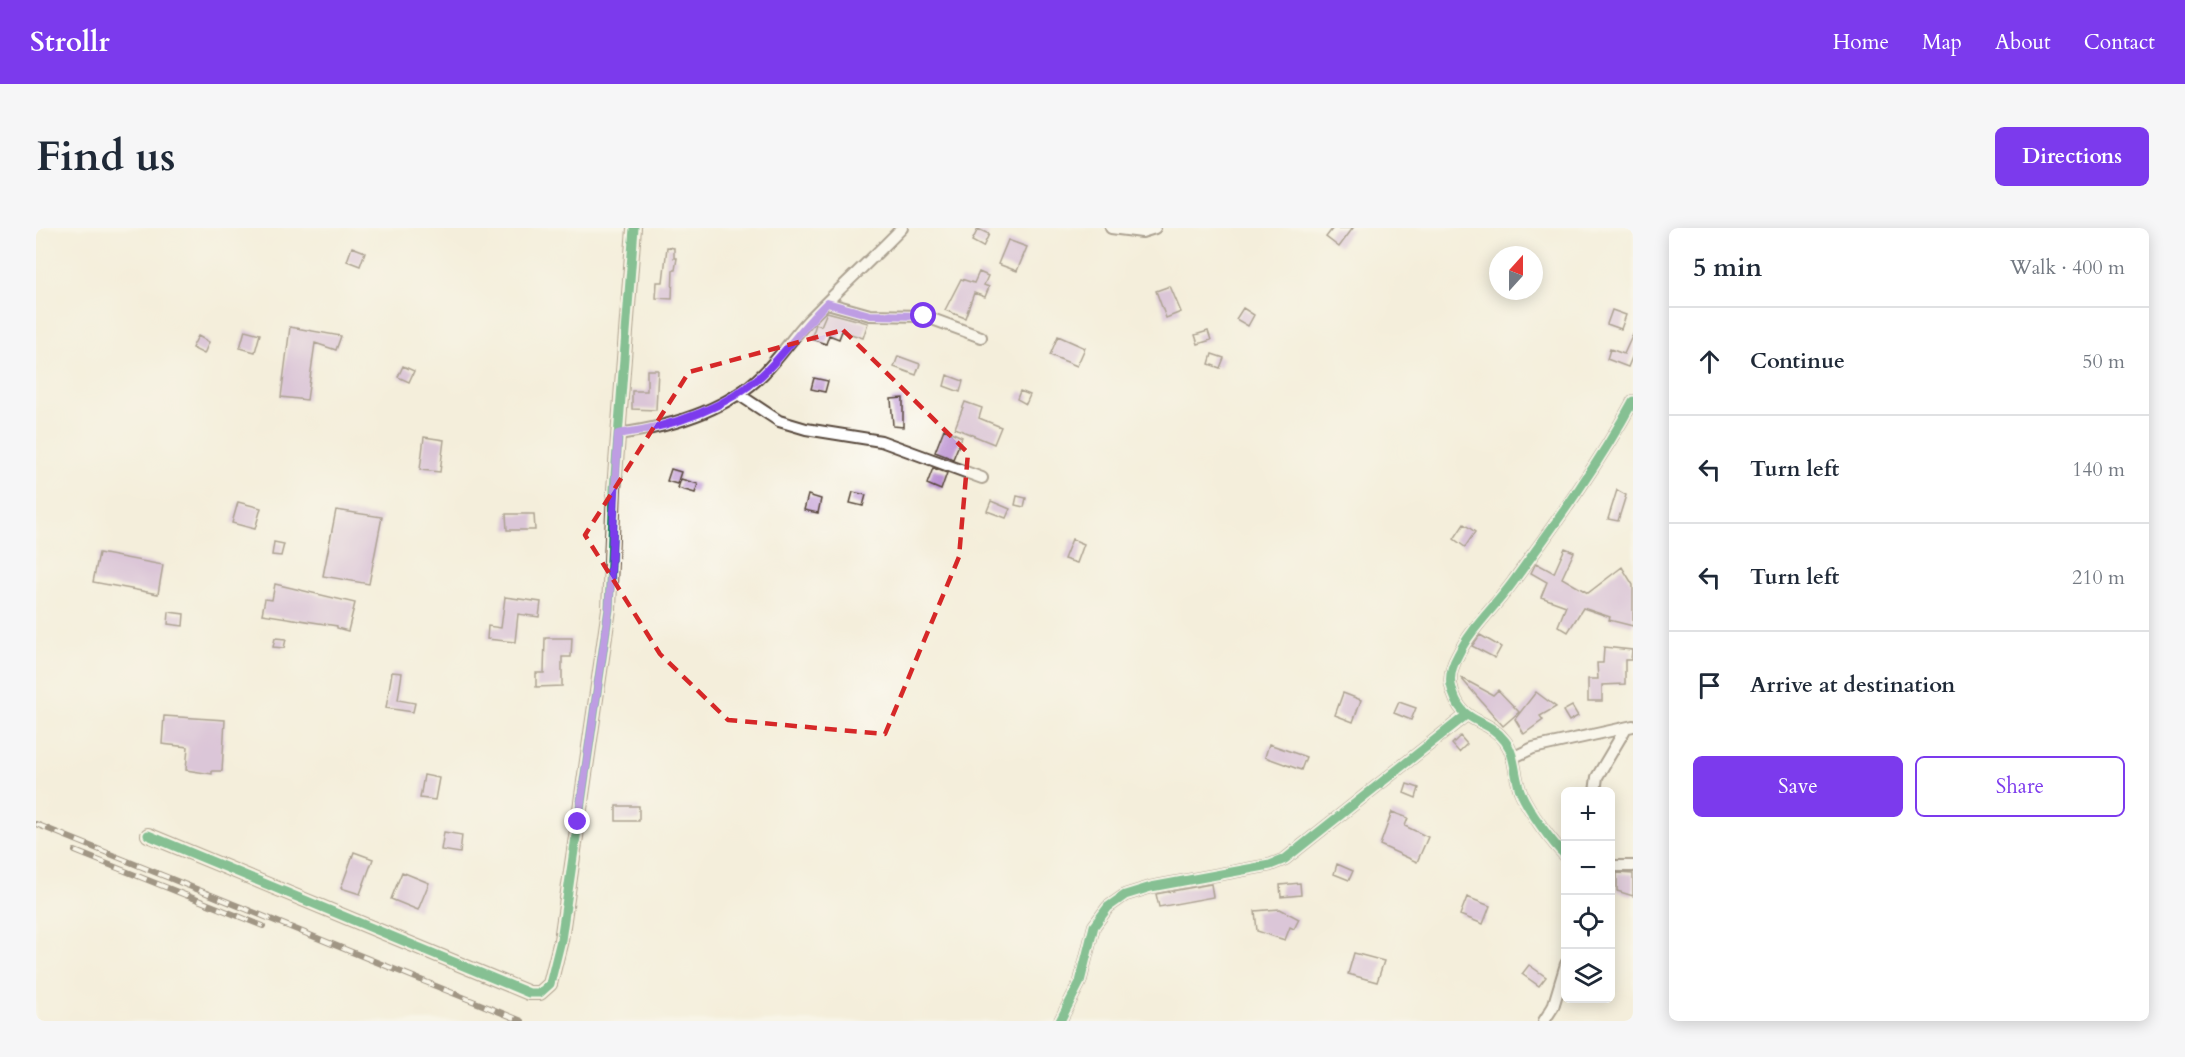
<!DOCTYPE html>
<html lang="en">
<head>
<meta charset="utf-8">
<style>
  body { margin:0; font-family:Cardo,serif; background:#f6f6f7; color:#1f2937 }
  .controls { position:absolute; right:18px; bottom:18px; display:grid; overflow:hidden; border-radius:9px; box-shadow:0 3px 15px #0003 }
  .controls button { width:54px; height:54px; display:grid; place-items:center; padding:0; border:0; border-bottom:2px solid #e0e1e3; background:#fff; color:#1f2937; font:30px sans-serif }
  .compass { position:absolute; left:1453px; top:18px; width:54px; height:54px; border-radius:50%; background:#fff; box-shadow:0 3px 15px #0003; rotate:21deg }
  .stop { position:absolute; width:18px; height:18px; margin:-14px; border:4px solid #7c3aed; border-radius:50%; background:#fff }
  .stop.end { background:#7c3aed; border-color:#fff; box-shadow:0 2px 6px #0008 }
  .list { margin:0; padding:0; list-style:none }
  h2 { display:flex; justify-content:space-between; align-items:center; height:78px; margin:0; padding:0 24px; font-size:26px }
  h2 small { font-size:20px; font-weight:400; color:#747a83 }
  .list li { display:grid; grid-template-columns:39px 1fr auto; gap:18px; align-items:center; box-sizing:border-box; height:108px; padding:0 24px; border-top:2px solid #e0e1e3 }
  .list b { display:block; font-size:22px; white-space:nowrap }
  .list em { font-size:20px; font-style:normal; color:#747a83 }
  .actions { display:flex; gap:12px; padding:18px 24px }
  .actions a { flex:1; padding:14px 0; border:2px solid #7c3aed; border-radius:9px; text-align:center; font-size:21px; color:#7c3aed }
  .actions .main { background:#7c3aed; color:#fff }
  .icon { flex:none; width:33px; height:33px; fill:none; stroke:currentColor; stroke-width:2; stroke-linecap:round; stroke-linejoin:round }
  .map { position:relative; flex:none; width:1597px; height:793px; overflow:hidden; border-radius:9px }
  header { display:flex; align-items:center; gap:36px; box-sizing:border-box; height:84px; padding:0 30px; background:#7c3aed; color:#fff }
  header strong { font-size:28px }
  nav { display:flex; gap:33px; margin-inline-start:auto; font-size:21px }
  .intro { display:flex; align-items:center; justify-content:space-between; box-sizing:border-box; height:144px; padding:0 36px }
  h1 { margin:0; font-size:42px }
  .button { padding:15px 27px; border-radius:9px; background:#7c3aed; color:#fff; font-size:21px; font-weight:700 }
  main { display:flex; gap:36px; padding:0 36px }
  aside { flex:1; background:#fff; border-radius:9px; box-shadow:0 3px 15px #0003 }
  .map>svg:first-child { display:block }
  .building { fill:#bd94d4 }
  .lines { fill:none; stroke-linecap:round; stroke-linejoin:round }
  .street-casing { stroke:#57473a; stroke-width:14 }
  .secondary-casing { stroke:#57473a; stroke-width:16 }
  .street { stroke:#fff; stroke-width:10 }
  .secondary { stroke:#fbe6c4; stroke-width:14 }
  .rail-casing { stroke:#3b2a1e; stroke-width:6 }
  .rail { stroke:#fdfcf7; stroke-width:4; stroke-dasharray:11; stroke-linecap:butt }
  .cycleway-casing { stroke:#fdfcf7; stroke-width:13 }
  .cycleway { stroke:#00873e; stroke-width:9 }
  .route { stroke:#7c3aed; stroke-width:8 }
  .marked { fill:none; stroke:#d62828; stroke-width:4.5; stroke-dasharray:12 8; stroke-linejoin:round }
</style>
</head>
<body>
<header>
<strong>Strollr</strong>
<nav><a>Home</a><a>Map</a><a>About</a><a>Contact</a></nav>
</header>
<div class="intro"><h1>Find us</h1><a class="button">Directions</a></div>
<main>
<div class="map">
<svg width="1597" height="793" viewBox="0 0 1597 793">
  <rect width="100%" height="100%" fill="#fdfcf7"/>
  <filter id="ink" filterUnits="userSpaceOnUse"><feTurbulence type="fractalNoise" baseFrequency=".0167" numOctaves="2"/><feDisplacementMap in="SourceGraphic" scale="12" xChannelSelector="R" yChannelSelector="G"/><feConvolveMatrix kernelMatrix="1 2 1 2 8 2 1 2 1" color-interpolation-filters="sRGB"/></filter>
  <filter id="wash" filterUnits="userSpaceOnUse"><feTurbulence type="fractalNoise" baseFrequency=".008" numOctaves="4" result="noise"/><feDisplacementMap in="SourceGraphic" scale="24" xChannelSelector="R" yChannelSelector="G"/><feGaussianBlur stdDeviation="1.35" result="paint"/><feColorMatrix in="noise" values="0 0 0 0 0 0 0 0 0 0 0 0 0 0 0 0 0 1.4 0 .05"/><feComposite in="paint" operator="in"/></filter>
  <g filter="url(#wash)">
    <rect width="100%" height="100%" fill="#f4eedb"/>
    <g id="blocks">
      <path class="building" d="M1297 0H1317L1303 19 1290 9Z
        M942 1 953 6 947 19 936 13Z
        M972 12 991 19 981 43 962 36Z
        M316 19 329 24 324 38 311 33Z
        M631 19 638 20V30H641L639 42H637L636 71 620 70 621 54H627Z
        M943 44 952 48 948 57 953 59 949 69 938 65 929 90 909 82 925 51 938 55Z
        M1134 58 1145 84 1130 90 1120 63Z
        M1207 80 1218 87 1212 98 1200 91Z
        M1576 82 1590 87 1585 101 1571 96Z
        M791 84 832 95 827 110 806 103 803 111 793 107 790 116 775 111 780 96 785 98Z
        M254 99 305 108 300 122 279 115 271 172 245 169Z
        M209 102 224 106 219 124 204 120Z
        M1172 103 1175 112 1162 116 1159 107Z
        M1597 106V127L1592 139 1571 131 1574 121 1588 126Z
        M162 108 173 114 168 126 156 120Z
        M1022 108 1049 120 1041 138 1014 127Z
        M1176 126 1188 130 1184 140 1173 136Z
        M862 128 884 136 880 147 858 139Z
        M367 138 378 143 373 154 362 149Z
        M611 142H622L620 182 596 181V163H611Z
        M911 147 927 153 924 164 908 158Z
        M778 150 792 153 789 164 775 161Z
        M984 163 994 167 990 176 981 171Z
        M867 170V199L857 198 855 171Z
        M929 174 946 180 943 190 965 199 958 216 919 200Z
        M908 201 926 209 917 231 899 224Z
        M388 209 408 212 404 244 384 242Z
        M897 240 911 245 905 262 891 256Z
        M635 241 645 244 641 256 631 253Z
        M645 251 662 256 659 265 642 260Z
        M1581 262 1590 267 1582 293 1572 291Z
        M817 264 830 267 827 278 814 275Z
        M772 267 785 271 782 285 768 282Z
        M981 268 990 270 988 279 979 277Z
        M955 273 974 281 970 290 951 283Z
        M202 274 225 280 219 301 196 295Z
        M300 282 346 289 333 356 287 348Z
        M470 286H498L499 302H471Z
        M1428 296 1439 304 1429 319 1418 311Z
        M1036 311 1048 316 1041 335 1028 331Z
        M238 314 248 316 245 328 236 327Z
        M1529 320 1538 324 1526 350 1552 365 1586 339 1597 357V398L1573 392 1574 389 1547 380 1532 404 1522 398 1530 378 1505 369 1511 354 1495 345 1500 335 1518 345Z
        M63 325 127 337 122 366 57 354Z
        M239 356 319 375 312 403 301 400V398L226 386 229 371 236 372Z
        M469 369 505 374 503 389 482 386 479 414 451 411 452 398 465 400Z
        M133 384 148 386 147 398 132 396Z
        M1444 407 1465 419 1459 430 1436 418Z
        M239 410 250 411 248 420 237 419Z
        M509 410H536L535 429H526V458L500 459V445H508Z
        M1568 419 1596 422 1595 432H1589V456L1566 457V473H1552V451H1562L1561 435H1567Z
        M356 444 366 445 362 472 379 475 377 484 350 480Z
        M1424 449 1457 467 1462 462 1483 484 1467 498Z
        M1500 464 1520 479 1504 488 1507 492 1488 506 1479 491Z
        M1307 465 1325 472 1317 494 1299 487Z
        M1363 474 1380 480 1375 492 1358 485Z
        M1536 478 1542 488 1533 493 1527 483Z
        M128 488 189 492 186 543H176V546L150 542 152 519 126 516Z
        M1424 508 1431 516 1423 524 1416 516Z
        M1233 516 1270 529 1265 542 1229 529Z
        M388 547 403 550 399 572 384 570Z
        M1371 556 1383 560 1380 570 1368 565Z
        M580 578H603V593H580Z
        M1356 584 1372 590 1369 598 1392 609 1381 634 1344 617Z
        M408 604 426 607 424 625 405 622Z
        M318 624 337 631 324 666 305 660Z
        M1301 636 1317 643 1313 652 1298 646Z
        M366 644 393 655 382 682 355 671Z
        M1581 645 1597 646V668L1581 663Z
        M1264 655 1265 667 1245 669 1244 657Z
        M1175 656 1177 669 1123 679 1120 666Z
        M1431 669 1454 678 1447 696 1424 687Z
        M1244 681 1263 691 1258 701 1254 699 1249 712 1221 703 1219 683Z
        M1318 725 1348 733 1341 754 1312 746Z
        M1493 737 1510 749 1503 758 1486 746Z"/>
    </g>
  </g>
  <g filter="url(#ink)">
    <use href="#blocks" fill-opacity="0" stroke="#57473a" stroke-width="1.5"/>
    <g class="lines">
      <defs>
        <path id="street" d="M1075 0 1106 4 1119 0
          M791 75 834 87 888 88 945 109
          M702 166 743 193 770 201 845 213 946 250
          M582 206C633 199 690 183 727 146 744 129 756 110 772 93 802 62 835 32 866 0
          M1476 530 1497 520 1597 498
          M1559 564 1561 549 1590 500
          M1530 628C1516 615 1493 583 1485 565 1478 549 1480 527 1469 513 1449 487 1424 499 1415 457 1413 446 1417 436 1422 427 1435 400 1459 379 1477 354 1519 296 1563 236 1597 173
          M1574 638H1597
          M1024 793 1044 754 1058 698 1072 679 1089 667 1115 659 1234 637 1249 631 1429 488
          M1508 793 1517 779 1530 736"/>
        <path id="secondary" d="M112 607 493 765H504L514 756 525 712 573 381 578 261 598 0"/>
      </defs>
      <use href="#street" class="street-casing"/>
      <use href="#secondary" class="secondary-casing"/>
      <use href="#street" class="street"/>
      <use href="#secondary" class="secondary"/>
      <defs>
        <path id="rail" d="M0 596 486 793
          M39 623 227 698"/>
      </defs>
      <use href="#rail" class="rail-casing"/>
      <use href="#rail" class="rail"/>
      <defs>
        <path id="cycleway" d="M112 607 493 765H504L514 756 525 712 573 381 578 261 598 0
          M1530 628C1516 615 1493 583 1485 565 1478 549 1480 527 1469 513 1449 487 1424 499 1415 457 1413 446 1417 436 1422 427 1435 400 1459 379 1477 354 1519 296 1563 236 1597 173
          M1024 793 1044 754 1058 698 1072 679 1089 667 1115 659 1234 637 1249 631 1429 488"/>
      </defs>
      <use href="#cycleway" class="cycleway-casing"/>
      <use href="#cycleway" class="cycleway"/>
    </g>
  </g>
  <g class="lines" filter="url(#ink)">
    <path class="route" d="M542 594 573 381 582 206C633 199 687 182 726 147 749 126 767 98 791 75L834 87 888 88"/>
  </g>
  <path d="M0 0H1597V793H0ZM807 102 932 225 923 329 849 506 692 492 624 426 549 307 653 144Z" fill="#f4eedb" fill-opacity=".55" fill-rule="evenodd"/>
  <path class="marked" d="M807 102 932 225 923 329 849 506 692 492 624 426 549 307 653 144Z"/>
</svg>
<div class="controls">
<button>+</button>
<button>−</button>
<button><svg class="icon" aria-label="locate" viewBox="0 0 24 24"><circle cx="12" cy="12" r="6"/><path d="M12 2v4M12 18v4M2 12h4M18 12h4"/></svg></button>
<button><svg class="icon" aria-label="layers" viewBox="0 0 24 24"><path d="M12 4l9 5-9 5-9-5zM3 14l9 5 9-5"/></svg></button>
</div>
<svg class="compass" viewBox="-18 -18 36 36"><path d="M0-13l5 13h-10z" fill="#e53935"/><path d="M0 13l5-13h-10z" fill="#747a83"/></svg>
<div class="stop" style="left:888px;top:88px"></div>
<div class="stop end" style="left:542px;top:594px"></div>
</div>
<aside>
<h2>5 min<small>Walk · 400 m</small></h2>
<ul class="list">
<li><svg class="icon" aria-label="ahead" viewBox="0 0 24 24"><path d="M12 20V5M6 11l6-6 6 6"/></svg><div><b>Continue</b></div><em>50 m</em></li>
<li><svg class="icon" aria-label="left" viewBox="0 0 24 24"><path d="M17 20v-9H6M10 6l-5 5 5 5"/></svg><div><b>Turn left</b></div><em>140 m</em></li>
<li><svg class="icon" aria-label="left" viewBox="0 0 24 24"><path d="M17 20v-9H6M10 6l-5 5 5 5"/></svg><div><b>Turn left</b></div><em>210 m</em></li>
<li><svg class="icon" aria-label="arrive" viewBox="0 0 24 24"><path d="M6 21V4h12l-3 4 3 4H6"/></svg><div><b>Arrive at destination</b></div></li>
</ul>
<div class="actions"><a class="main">Save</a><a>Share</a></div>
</aside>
</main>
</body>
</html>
